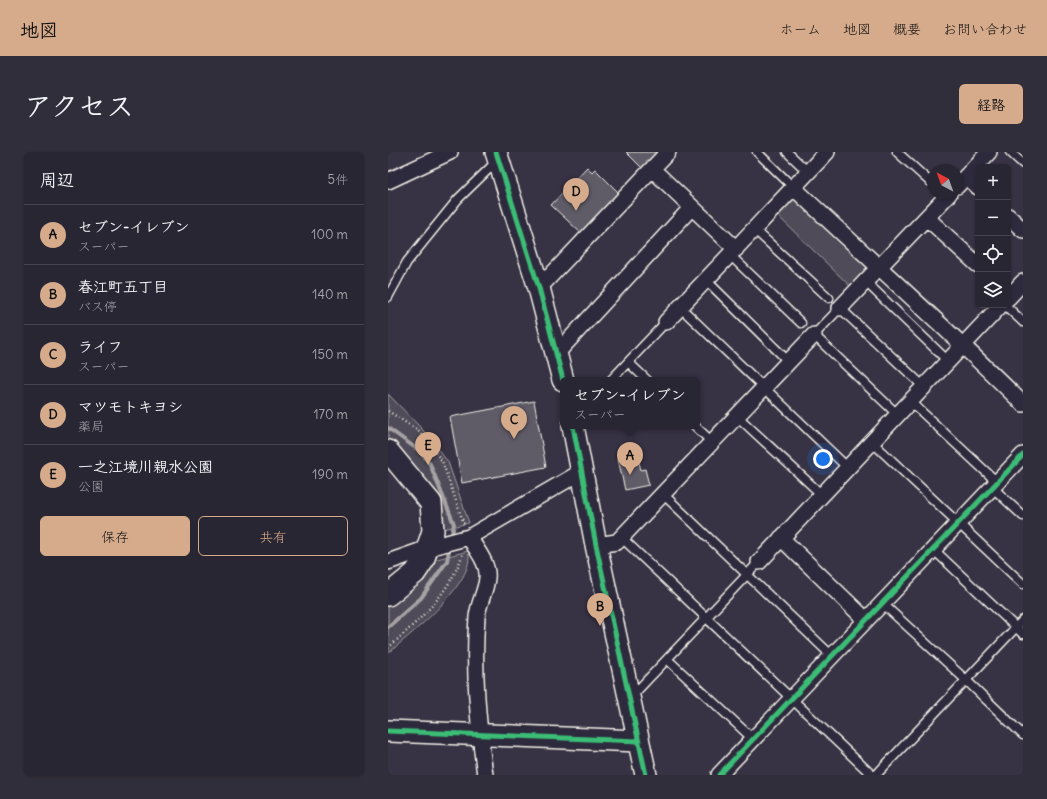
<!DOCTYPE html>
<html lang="ja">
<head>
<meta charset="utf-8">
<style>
  body { margin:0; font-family:Delius,"Klee One",sans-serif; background:#312e3b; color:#f1f3f6 }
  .controls { position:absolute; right:12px; top:12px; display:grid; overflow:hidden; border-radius:6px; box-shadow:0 1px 3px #0004 }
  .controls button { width:36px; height:36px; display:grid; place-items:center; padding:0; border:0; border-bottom:1px solid #45434e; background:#292633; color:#f1f3f6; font:20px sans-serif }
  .compass { position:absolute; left:539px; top:12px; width:36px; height:36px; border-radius:50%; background:#292633; box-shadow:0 1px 3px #0004; rotate:319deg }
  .you { position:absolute; left:435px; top:307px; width:14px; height:14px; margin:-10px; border:3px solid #fff; border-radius:50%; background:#1a73e8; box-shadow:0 0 0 6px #1a73e833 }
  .badge { display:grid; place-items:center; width:26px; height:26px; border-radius:50%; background:#d6ab8b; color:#111; font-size:13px; font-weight:700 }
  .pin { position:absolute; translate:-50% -33px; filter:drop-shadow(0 1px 2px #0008) }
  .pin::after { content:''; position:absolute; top:21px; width:14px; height:12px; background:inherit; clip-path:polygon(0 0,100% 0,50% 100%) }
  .popup { position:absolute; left:172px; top:225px; width:140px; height:52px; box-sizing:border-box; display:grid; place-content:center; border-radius:6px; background:#292633; filter:drop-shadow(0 1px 3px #0005); font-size:13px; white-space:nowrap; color:#a5a5ac }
  .popup b { font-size:15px; color:#f1f3f6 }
  .popup::after { content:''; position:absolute; left:50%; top:100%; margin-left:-8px; border:8px solid transparent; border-top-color:#292633 }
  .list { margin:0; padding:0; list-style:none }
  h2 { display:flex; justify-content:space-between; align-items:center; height:52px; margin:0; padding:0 16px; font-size:17px }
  h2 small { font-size:13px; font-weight:400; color:#a5a5ac }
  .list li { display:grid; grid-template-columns:26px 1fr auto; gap:12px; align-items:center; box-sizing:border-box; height:60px; padding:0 16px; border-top:1px solid #45434e }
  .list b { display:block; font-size:15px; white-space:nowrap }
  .list p { margin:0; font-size:13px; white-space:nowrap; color:#a5a5ac }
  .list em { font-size:13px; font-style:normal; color:#a5a5ac }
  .actions { display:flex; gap:8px; padding:12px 16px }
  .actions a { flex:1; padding:9px 0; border:1px solid #d6ab8b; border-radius:6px; text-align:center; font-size:14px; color:#d6ab8b }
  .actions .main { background:#d6ab8b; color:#111 }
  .icon { flex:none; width:22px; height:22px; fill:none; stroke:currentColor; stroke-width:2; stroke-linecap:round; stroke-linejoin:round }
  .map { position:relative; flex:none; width:635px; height:623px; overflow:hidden; border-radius:6px }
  header { display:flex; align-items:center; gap:24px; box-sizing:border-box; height:56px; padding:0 20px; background:#d6ab8b; color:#111 }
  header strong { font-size:19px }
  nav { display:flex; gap:22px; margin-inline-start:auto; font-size:14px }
  .intro { display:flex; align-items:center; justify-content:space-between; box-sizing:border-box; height:96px; padding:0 24px }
  h1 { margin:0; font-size:28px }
  .button { padding:10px 18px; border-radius:6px; background:#d6ab8b; color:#111; font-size:14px; font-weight:700 }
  main { display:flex; gap:24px; padding:0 24px }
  aside { flex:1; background:#292633; border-radius:6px; box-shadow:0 1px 3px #0004 }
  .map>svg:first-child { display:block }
  .green { fill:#504b59; stroke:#a29ea0 }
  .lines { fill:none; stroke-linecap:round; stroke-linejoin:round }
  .stream { stroke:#a6a2a4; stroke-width:4 }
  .building { fill:#5f5c67; stroke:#f4f1e8 }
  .lane-casing { stroke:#f4f1e8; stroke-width:11 }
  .street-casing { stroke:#f4f1e8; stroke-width:18 }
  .secondary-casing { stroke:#f4f1e8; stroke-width:24 }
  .path { stroke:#f4f1e8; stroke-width:2.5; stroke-dasharray:1 3; stroke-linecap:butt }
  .lane { stroke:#2f2a3d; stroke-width:8 }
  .street { stroke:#2f2a3d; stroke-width:15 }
  .secondary { stroke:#2f2a3d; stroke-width:21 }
  .cycleway-casing { stroke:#2f2a3d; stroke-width:8 }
  .cycleway { stroke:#3abd76; stroke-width:5 }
</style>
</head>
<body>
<header>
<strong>地図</strong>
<nav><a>ホーム</a><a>地図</a><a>概要</a><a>お問い合わせ</a></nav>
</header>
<div class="intro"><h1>アクセス</h1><a class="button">経路</a></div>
<main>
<aside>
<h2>周辺<small>5件</small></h2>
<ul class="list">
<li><span class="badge">A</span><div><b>セブン-イレブン</b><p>スーパー</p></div><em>100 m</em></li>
<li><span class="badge">B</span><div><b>春江町五丁目</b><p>バス停</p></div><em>140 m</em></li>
<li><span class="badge">C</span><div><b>ライフ</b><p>スーパー</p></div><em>150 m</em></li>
<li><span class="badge">D</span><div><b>マツモトキヨシ</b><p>薬局</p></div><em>170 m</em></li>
<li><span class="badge">E</span><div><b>一之江境川親水公園</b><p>公園</p></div><em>190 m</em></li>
</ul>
<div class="actions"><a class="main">保存</a><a>共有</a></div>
</aside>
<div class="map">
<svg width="635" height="623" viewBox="0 0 635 623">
  <rect width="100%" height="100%" fill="#373244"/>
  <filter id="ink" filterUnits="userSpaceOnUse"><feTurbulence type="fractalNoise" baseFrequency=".025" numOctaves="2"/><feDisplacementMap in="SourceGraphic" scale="8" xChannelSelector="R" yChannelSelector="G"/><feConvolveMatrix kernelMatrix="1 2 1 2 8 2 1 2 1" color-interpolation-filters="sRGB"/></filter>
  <g filter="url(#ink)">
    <path class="green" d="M407 45 483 115 463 135 389 63Z
      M0 242 34 277 60 310 81 371 47 379 0 293Z
      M80 399C90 429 21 484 0 501V449L41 409Z"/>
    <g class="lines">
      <path class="stream" d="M0 276 33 300 42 312 66 372 63 387
        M0 475 33 446 59 409 62 393"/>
    </g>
    <path class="building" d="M238 0H270L254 16Z
      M199 15 204 20 207 17 233 43 195 83 163 53Z
      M146 249 158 315 74 331 62 265Z
      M249 303 253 318 257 317 261 333 237 338 230 307Z"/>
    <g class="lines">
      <defs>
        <path id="lane" d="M369 0 406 36
          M399 0 420 20
          M509 0 541 29
          M622 0 635 12
          M366 77 441 146
          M342 103 413 171
          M318 128 401 210
          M478 130 560 209
          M0 145 19 110 70 47 109 9
          M617 153 635 170
          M292 155 460 316
          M240 210 259 228
          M223 228 278 170
          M522 249 609 330
          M510 263 426 183 452 156 536 235
          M349 264 434 343
          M307 274 324 290
          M484 290 635 432
          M604 335 635 364
          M275 342 444 504
          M233 385 484 623
          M545 397 635 482
          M494 451 578 528 635 583
          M279 507 365 587
          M244 544 371 410
          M488 623 635 468"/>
        <path id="street" d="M264 17 348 97
          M578 24 590 35
          M0 29 62 0
          M569 34 601 0
          M406 36C482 108 561 178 635 252
          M620 64 635 78
          M539 66 590 113
          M151 136 280 0
          M620 146 635 130
          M452 156 561 42
          M278 170 439 0
          M169 201 304 55
          M81 385C88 397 101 412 99 426 98 439 90 452 89 465 85 518 90 570 97 623
          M393 386 478 468
          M208 393 229 390 426 183
          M0 410 40 396 81 385 193 320
          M371 410 613 153
          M331 623 635 303"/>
        <path id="secondary" d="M108 0 151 136 175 228
          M185 274 208 393 258 623
          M0 299 43 351 45 379 35 409 27 421 0 443
          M0 579 250 589"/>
      </defs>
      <use href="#lane" class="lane-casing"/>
      <use href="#street" class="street-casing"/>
      <use href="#secondary" class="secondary-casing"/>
      <path class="path" d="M0 259 31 279 54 309 76 372
        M0 496C32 467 61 443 75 401"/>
      <use href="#lane" class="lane"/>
      <use href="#street" class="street"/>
      <use href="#secondary" class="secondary"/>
      <defs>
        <path id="cycleway" d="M108 0 151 136 175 228
          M185 274 208 393 258 623
          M0 579 250 589
          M331 623 635 303"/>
      </defs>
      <use href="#cycleway" class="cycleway-casing"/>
      <use href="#cycleway" class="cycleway"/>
    </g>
  </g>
</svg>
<div class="controls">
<button>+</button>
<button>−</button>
<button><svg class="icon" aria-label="locate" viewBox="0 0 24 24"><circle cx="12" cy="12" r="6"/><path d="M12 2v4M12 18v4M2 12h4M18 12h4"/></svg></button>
<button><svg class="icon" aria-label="layers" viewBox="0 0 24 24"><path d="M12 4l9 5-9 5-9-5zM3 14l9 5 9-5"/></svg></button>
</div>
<svg class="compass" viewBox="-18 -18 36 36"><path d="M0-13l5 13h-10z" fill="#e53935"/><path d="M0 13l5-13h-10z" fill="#a5a5ac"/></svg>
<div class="you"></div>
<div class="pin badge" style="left:242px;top:323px">A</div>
<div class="popup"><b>セブン-イレブン</b>スーパー</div>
<div class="pin badge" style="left:212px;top:474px">B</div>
<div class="pin badge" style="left:126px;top:287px">C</div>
<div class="pin badge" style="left:188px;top:59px">D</div>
<div class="pin badge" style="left:40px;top:313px">E</div>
</div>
</main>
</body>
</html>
